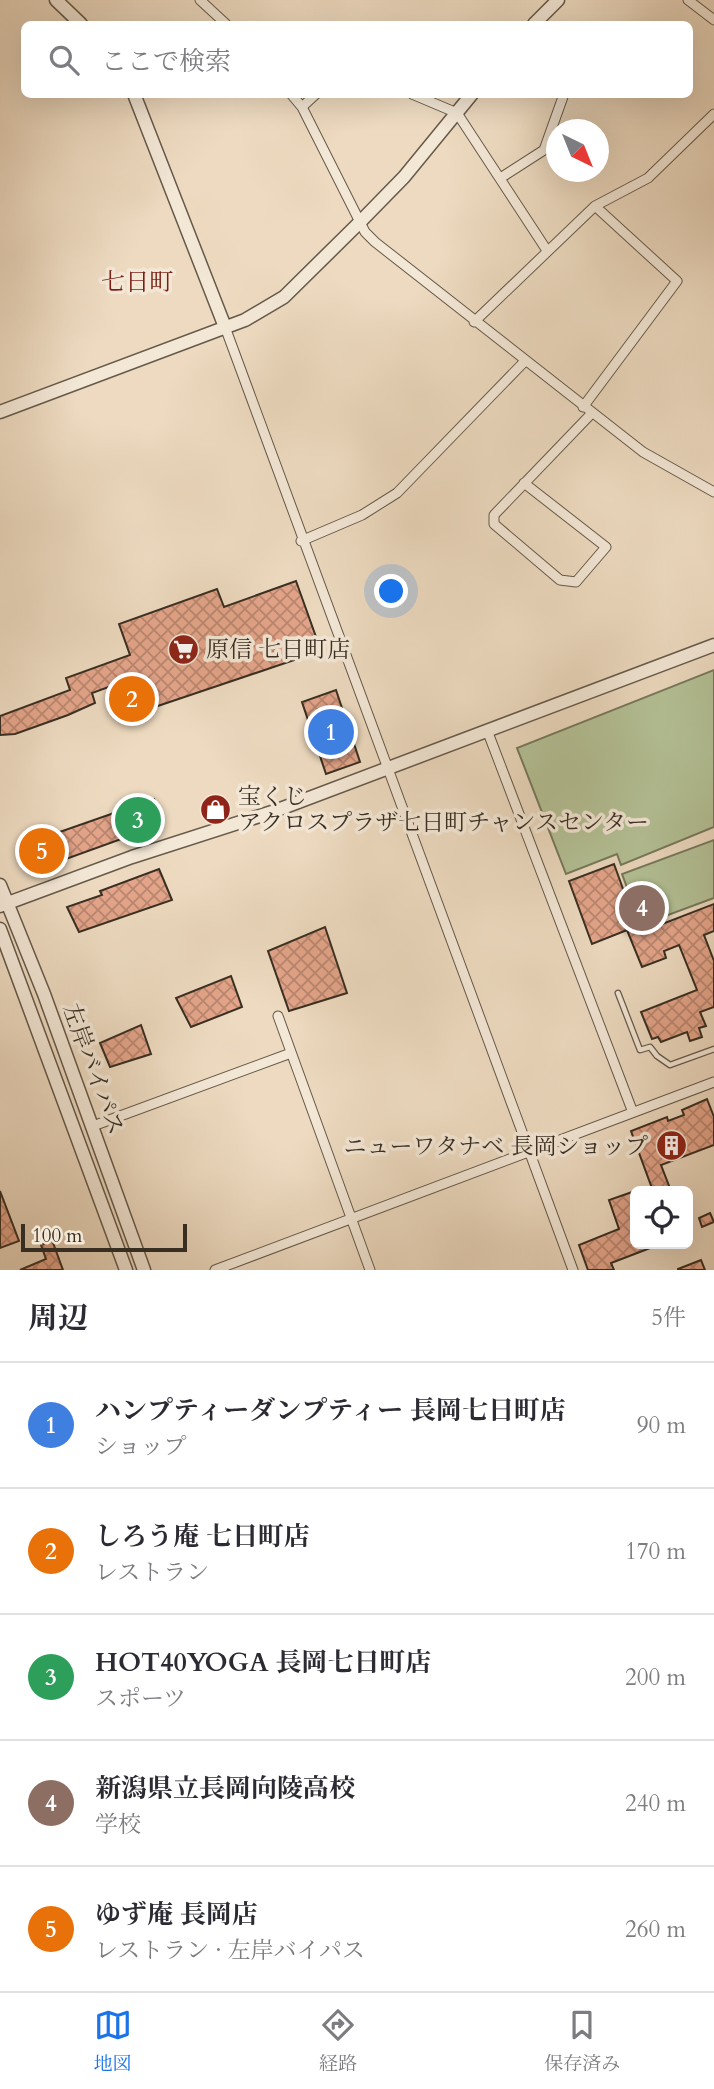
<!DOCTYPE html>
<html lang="ja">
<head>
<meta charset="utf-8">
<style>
  body { margin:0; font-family:Cardo,"Noto Serif JP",serif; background:#f7f7f7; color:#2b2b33 }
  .controls { position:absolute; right:21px; bottom:21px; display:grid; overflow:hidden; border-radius:10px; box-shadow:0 7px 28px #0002 }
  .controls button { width:63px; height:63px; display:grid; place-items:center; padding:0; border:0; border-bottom:2px solid #e1e1e2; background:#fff; color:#2b2b33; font:35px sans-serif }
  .compass { position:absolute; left:546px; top:119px; width:63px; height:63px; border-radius:50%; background:#fff; box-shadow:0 7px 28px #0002; rotate:137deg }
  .scale { position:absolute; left:21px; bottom:18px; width:166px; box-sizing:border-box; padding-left:7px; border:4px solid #382e22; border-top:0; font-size:19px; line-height:24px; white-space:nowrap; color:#382e22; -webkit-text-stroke:5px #f3e7d6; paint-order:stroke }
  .you { position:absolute; left:392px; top:592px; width:24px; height:24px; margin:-18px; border:5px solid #fff; border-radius:50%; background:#1a73e8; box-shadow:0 0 0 10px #1a73e833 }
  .badge { display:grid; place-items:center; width:46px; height:46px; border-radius:50%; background:#1a73e8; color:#fff; font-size:23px; font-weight:700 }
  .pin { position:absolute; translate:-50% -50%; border:4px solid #fff; box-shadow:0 2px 7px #0006 }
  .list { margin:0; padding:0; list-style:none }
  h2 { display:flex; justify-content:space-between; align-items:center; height:91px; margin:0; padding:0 28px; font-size:30px }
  h2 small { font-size:23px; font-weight:400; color:#7c7c81 }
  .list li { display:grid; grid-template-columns:46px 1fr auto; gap:21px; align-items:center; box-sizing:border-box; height:126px; padding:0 28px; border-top:2px solid #e1e1e2 }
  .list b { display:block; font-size:26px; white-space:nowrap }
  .list p { margin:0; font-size:23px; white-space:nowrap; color:#7c7c81 }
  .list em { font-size:23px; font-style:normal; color:#7c7c81 }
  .icon { flex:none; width:38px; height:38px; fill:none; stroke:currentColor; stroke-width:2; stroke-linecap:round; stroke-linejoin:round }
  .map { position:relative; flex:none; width:714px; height:1270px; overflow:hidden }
  .search { position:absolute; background:#fff; box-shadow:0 7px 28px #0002; left:21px; right:21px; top:21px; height:77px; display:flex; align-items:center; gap:18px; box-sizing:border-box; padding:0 24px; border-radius:10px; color:#7c7c81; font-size:26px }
  .sheet { height:721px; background:#fff }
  nav { display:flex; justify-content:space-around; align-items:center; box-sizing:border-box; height:98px; border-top:2px solid #e1e1e2; background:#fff; font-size:19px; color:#7c7c81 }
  nav a { display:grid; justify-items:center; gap:4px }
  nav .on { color:#1a73e8 }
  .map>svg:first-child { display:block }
  .green { fill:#b4c196; stroke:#76785c; stroke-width:2 }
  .building { fill:url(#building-cross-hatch); stroke:#382e22; stroke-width:2 }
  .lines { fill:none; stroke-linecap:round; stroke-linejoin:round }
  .service-casing { stroke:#65594a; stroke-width:7 }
  .minor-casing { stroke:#65594a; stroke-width:11 }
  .tertiary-casing { stroke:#65594a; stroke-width:15 }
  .service { stroke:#f3e7d6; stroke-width:4.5 }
  .minor { stroke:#f3e7d6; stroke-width:9 }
  .tertiary { stroke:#f3e7d6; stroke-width:12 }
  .labels { text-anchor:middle; stroke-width:7; stroke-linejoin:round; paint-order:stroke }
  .poi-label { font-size:23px; fill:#382e22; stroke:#f3e7d6; text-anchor:start }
  .street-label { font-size:23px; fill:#382e22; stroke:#f3e7d6 }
  .neighbourhood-label { font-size:24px; fill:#7a1f14; stroke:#f3e7d6 }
</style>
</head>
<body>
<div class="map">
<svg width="714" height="1270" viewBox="0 0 714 1270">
  <defs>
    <pattern id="building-cross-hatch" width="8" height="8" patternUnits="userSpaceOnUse" patternTransform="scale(1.75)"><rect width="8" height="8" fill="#e4a58a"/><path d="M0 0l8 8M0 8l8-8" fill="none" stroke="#ba8770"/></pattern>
  </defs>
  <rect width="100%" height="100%" fill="#eddac0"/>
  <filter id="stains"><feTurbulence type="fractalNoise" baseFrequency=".00286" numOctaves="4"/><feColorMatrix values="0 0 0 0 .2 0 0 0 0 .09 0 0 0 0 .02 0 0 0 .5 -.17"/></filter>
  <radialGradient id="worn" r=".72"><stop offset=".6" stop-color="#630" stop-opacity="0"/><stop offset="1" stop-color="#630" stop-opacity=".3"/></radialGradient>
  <path class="green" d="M714 670V827L621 865 617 854 566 874 517 748Z
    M714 840V898L641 925 622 874Z"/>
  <path class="building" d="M296 581 321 651 149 709 146 700 130 706 122 682 92 693 95 703 68 715 15 734 0 735V716L70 690 66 678 130 655 119 624 217 589 224 607Z
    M336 690 360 762 326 774 302 702Z
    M154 799 163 824 30 872 20 843 53 831 54 834Z
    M614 864 639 933 714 904V931L704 935 714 961V1007L700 1012 706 1026 699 1028 702 1037 690 1041 687 1032 661 1042 658 1037 652 1039 641 1012 697 990 679 945 664 951 666 958 642 967 627 930 592 944 569 881Z
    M159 869 172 900 79 932 67 907 102 895 100 891Z
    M325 927 347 993 289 1011 268 951Z
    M231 976 242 1007 191 1027 176 998Z
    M141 1025 151 1054 110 1067 100 1043Z
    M707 1099 714 1117V1145L661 1165 671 1191H653L631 1131 667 1117 668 1121 684 1115 682 1110Z
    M0 1191 19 1241 0 1248Z
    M635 1191V1244L658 1245 611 1263 614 1270H588L579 1245 619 1229 609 1200Z
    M710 1213 714 1222 702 1227 699 1218Z
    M52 1240 63 1270H20L46 1259 41 1245Z
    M701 1260 705 1270H678V1269Z"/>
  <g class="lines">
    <defs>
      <path id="service" d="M618 993 640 1050 650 1047 657 1056 670 1065 714 1049"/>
      <path id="minor" d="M200 0 226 24
        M688 0 714 20
        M291 94 302 107 365 232 375 242 643 452 714 492
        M412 94 457 113 546 249
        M302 107 316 94
        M502 177 544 150 564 94
        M474 322 595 206 648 178 714 114
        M225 327 573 1270
        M583 407 677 281 595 206
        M524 483 606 547 576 582 560 580 494 524V515L592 413
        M301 541 362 515 397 493 525 361
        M487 730 632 1110
        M278 1016 370 1270
        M93 1126 291 1053
        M215 1270 714 1082"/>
      <path id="tertiary" d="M56 0 81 24
        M534 24 558 0
        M134 94 225 327
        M0 412 245 320 284 297 360 222 404 177 472 94
        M0 885 44 994 144 1270
        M0 906 132 857 272 812 714 645
        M0 929 126 1270"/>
    </defs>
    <use href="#service" class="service-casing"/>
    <use href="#minor" class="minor-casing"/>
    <use href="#tertiary" class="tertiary-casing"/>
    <use href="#service" class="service"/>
    <use href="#minor" class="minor"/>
    <use href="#tertiary" class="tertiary"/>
  </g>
  <defs>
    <symbol id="supermarket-disc" viewBox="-11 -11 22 22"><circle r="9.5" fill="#8f2418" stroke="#f3e7d6"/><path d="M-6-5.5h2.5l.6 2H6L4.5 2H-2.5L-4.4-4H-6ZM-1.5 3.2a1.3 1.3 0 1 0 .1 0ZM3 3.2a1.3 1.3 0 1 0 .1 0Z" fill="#fff"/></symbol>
    <symbol id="shop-disc" viewBox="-11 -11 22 22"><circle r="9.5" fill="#8f2418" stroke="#f3e7d6"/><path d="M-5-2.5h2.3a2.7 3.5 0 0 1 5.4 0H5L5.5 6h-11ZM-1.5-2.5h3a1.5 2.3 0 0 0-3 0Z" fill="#fff"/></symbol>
    <symbol id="building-disc" viewBox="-11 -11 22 22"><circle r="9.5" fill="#8f2418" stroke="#f3e7d6"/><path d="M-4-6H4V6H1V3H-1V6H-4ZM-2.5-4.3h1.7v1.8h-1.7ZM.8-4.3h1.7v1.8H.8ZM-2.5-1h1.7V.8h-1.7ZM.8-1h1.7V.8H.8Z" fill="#fff"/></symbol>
  </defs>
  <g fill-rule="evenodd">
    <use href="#supermarket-disc" x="166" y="632" width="35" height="35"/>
    <use href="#shop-disc" x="198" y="792" width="35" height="35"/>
    <use href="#building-disc" x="654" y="1128" width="35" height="35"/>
  </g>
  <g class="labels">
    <g class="poi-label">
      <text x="206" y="657">原信 七日町店</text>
      <text x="238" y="804">宝くじ<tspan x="238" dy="26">アクロスプラザ七日町チャンスセンター</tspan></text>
      <text x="648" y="1154" text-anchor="end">ニューワタナベ 長岡ショップ</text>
    </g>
    <g class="street-label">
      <text transform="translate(94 1069) rotate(70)" y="8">左岸バイパス</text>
    </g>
    <g class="neighbourhood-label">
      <text x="137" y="290">七日町</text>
    </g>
  </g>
  <rect width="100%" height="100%" filter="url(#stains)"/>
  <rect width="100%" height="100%" fill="url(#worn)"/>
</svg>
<div class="controls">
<button><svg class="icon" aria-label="locate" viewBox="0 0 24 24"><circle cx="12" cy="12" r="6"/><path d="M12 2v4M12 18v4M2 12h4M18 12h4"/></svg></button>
</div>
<svg class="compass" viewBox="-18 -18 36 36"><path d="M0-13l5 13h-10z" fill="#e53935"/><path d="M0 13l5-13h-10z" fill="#7c7c81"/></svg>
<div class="scale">100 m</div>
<div class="you"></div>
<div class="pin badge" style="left:331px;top:732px;background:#3f7fe0">1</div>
<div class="pin badge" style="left:132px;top:699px;background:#e8710a">2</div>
<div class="pin badge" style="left:138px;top:820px;background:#2e9e5b">3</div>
<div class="pin badge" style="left:642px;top:908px;background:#8d6e63">4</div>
<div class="pin badge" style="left:42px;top:851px;background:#e8710a">5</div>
<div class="search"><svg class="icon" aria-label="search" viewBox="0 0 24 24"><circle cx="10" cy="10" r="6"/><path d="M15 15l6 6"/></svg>ここで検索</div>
</div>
<section class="sheet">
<h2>周辺<small>5件</small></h2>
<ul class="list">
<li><span class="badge" style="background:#3f7fe0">1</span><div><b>ハンプティーダンプティー 長岡七日町店</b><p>ショップ</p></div><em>90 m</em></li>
<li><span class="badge" style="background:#e8710a">2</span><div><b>しろう庵 七日町店</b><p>レストラン</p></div><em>170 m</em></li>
<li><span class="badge" style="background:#2e9e5b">3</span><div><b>HOT40YOGA 長岡七日町店</b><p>スポーツ</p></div><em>200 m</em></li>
<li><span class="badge" style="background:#8d6e63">4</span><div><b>新潟県立長岡向陵高校</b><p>学校</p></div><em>240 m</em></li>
<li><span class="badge" style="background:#e8710a">5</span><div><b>ゆず庵 長岡店</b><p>レストラン · 左岸バイパス</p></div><em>260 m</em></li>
</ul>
</section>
<nav>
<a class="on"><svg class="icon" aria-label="map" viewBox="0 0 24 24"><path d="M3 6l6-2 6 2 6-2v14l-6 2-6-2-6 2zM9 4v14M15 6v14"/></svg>地図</a>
<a><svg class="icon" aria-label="directions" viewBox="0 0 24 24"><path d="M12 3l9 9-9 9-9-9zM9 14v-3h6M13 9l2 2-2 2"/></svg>経路</a>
<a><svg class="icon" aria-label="saved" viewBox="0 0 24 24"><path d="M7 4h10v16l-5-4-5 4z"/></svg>保存済み</a>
</nav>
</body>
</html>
